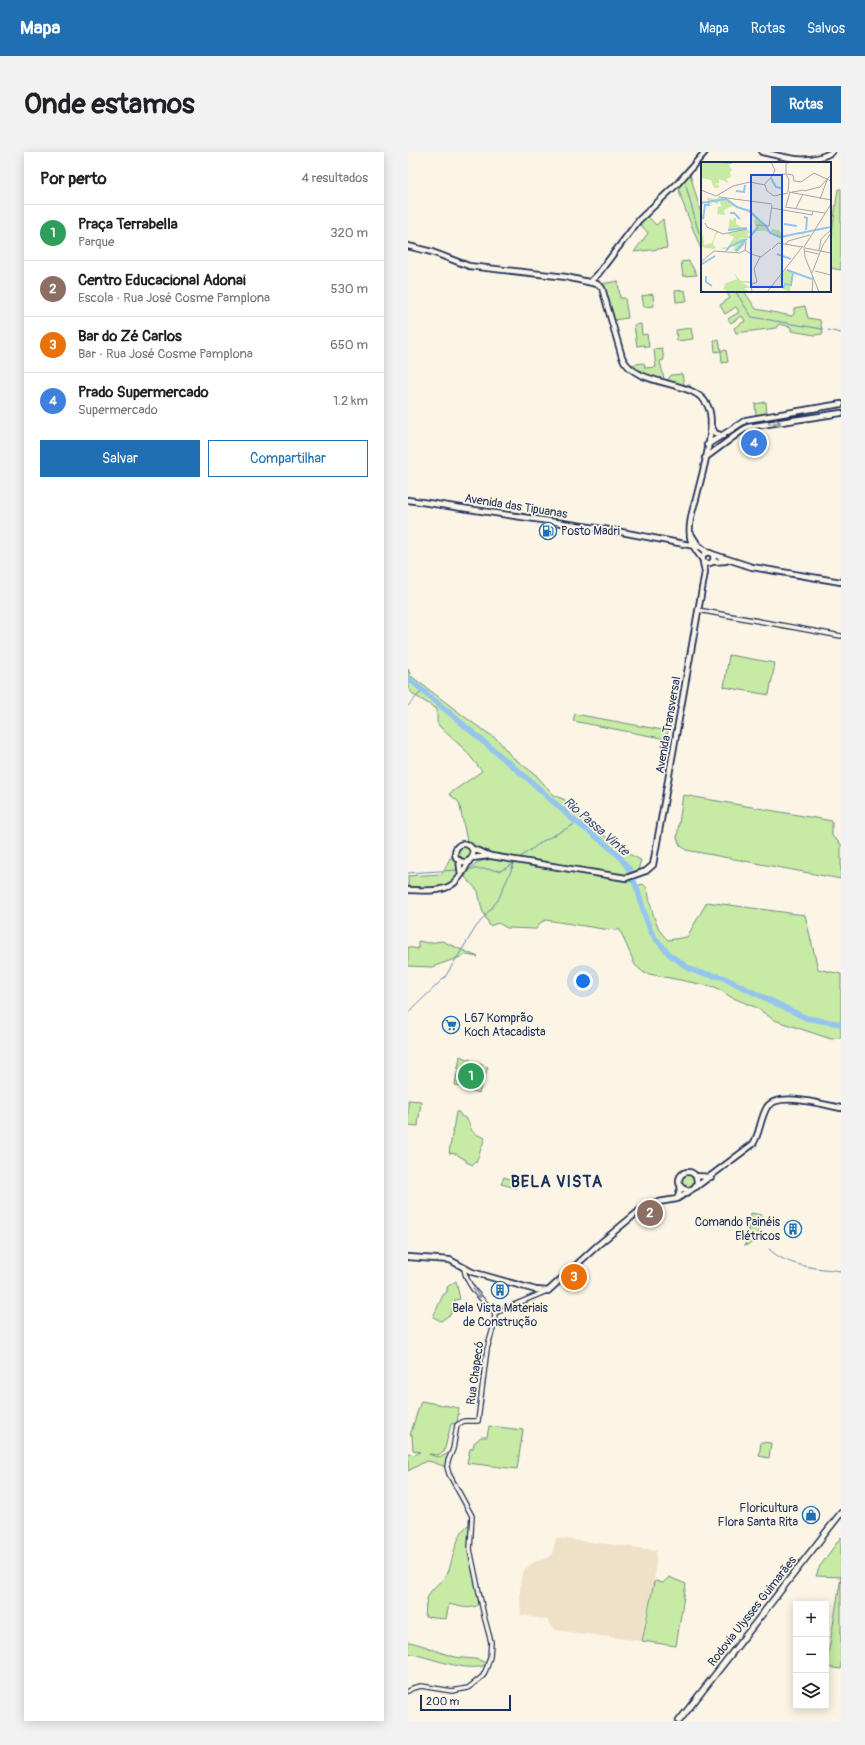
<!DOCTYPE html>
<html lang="pt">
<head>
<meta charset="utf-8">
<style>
  body { margin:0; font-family:Pangolin,sans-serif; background:#f2f2f2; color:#202124 }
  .controls { position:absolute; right:12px; bottom:12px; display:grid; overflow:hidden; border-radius:0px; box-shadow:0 2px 10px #0003 }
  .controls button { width:36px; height:36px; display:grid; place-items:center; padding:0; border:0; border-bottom:1px solid #e0e0e0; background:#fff; color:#202124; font:20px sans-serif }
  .scale { position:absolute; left:12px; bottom:10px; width:91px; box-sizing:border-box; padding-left:4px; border:2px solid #1b2f5e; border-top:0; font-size:11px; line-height:14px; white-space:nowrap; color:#1b2f5e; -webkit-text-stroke:3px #fcf5e5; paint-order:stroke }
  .you { position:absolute; left:175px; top:829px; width:14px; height:14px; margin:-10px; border:3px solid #fff; border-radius:50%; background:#1a73e8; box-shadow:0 0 0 6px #1a73e833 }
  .badge { display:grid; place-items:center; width:26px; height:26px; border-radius:50%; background:#1f6fb2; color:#fff; font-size:13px; font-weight:700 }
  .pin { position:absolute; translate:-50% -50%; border:2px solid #fff; box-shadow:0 1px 4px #0006 }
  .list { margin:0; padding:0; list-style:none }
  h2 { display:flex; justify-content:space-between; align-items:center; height:52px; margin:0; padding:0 16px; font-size:17px }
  h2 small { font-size:13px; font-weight:400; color:#757577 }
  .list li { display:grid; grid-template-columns:26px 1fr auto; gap:12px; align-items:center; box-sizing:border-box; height:56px; padding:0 16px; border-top:1px solid #e0e0e0 }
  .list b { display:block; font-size:15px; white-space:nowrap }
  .list p { margin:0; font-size:13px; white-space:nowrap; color:#757577 }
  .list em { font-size:13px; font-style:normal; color:#757577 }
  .actions { display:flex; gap:8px; padding:12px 16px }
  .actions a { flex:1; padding:9px 0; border:1px solid #1f6fb2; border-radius:0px; text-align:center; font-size:14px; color:#1f6fb2 }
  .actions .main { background:#1f6fb2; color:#fff }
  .icon { flex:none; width:22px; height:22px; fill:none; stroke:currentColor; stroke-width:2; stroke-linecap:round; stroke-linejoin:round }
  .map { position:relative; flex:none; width:433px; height:1569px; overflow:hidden; border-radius:0px }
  header { display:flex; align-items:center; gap:24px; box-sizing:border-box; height:56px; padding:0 20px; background:#1f6fb2; color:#fff }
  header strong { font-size:19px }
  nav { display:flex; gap:22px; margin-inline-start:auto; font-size:14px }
  .intro { display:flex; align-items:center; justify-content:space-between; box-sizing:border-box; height:96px; padding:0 24px }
  h1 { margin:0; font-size:28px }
  .button { padding:10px 18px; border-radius:0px; background:#1f6fb2; color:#fff; font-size:14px; font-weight:700 }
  main { display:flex; gap:24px; padding:0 24px }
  aside { flex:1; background:#fff; border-radius:0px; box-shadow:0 2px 10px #0003 }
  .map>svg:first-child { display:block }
  .built { fill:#efe0c8 }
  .green { fill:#c7eaa4; stroke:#718c81 }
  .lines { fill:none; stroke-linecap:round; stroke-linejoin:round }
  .stream { stroke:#6488b6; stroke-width:1 }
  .river { stroke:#95c4f0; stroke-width:5.5 }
  .minor-casing { stroke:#1b2f5e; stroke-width:6 }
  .major-casing { stroke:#1b2f5e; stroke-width:8 }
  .highway-casing { stroke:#1b2f5e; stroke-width:8 }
  .minor { stroke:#fcf5e5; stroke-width:3.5 }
  .major { stroke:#fcf5e5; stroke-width:4.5 }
  .highway { stroke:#fcf5e5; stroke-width:5 }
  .oneway { stroke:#8c92a2 }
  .labels { text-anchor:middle; stroke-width:3.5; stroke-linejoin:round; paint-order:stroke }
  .street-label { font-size:12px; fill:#1b2f5e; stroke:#fcf5e5 }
  .poi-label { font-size:12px; fill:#1b2f5e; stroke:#fcf5e5; text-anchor:start }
  .water-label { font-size:13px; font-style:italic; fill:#3a5482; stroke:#fcf5e5 }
  .district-label { font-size:16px; font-weight:bold; letter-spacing:1px; fill:#1b2f5e; stroke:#fcf5e5 }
  .inset-river { fill:none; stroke:#95c4f0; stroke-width:2 }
  .inset-road { fill:none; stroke:#a2a6af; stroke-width:1 }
  .view { fill:#1d4ed8; fill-opacity:0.15; stroke:#1d4ed8; stroke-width:2 }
  .inset-edge { fill:none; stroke:#1b2f5e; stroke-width:2 }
</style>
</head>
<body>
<header>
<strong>Mapa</strong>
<nav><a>Mapa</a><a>Rotas</a><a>Salvos</a></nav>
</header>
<div class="intro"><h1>Onde estamos</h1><a class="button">Rotas</a></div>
<main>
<aside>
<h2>Por perto<small>4 resultados</small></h2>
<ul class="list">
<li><span class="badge" style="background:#2e9e5b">1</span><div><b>Praça Terrabella</b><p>Parque</p></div><em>320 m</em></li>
<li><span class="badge" style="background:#8d6e63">2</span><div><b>Centro Educacional Adonai</b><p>Escola · Rua José Cosme Pamplona</p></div><em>530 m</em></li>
<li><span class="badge" style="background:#e8710a">3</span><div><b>Bar do Zé Carlos</b><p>Bar · Rua José Cosme Pamplona</p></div><em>650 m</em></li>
<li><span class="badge" style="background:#3f7fe0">4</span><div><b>Prado Supermercado</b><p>Supermercado</p></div><em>1.2 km</em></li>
</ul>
<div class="actions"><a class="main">Salvar</a><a>Compartilhar</a></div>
</aside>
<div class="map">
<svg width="433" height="1569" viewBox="0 0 433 1569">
  <rect width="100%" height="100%" fill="#fcf5e5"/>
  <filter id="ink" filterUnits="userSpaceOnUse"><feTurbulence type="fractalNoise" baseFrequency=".025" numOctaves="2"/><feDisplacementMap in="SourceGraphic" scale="8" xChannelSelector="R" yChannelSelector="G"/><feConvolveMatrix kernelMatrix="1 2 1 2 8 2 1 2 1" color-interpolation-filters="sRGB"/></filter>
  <g filter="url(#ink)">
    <path class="built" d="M148 1386 249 1398 246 1429 237 1467 233 1489 147 1478 139 1468 113 1463 112 1441 113 1426 117 1417 126 1410 139 1406 144 1402Z"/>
    <path class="green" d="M282 22 294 65V100L274 49 270 33Z
      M430 37H433V118L422 116V95Z
      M239 63 248 73 255 67 259 96 226 100 240 81 231 71Z
      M281 109 289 123 275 124 273 110Z
      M210 129 212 146H217L220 166 206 168 199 141 193 132Z
      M277 138 279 149 268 150 267 139Z
      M318 139H336L348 157 384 164 386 162V156L397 154 400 166 412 168 415 182 407 183 383 179V175L371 172 368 176 328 181 326 176 337 169 334 164 323 171 320 167 331 160 328 155 317 162 312 153 322 146Z
      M245 142 246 154 236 155 234 144Z
      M233 172 234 183 239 182 241 195H237L236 193 229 194 226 173Z
      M283 176 285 187 269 189 268 178Z
      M306 188H311L313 199 318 198 320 210 314 211 313 199 307 200Z
      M254 196 256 208 252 209 256 227 260 228 263 223 274 222 276 233H282L283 237 233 222 220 213 236 211 237 216 248 215 246 197Z
      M358 250 359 262 348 264 347 252Z
      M321 503 367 511 361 543 316 535Z
      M0 517 3 524 65 571 90 588 103 604 128 623 146 643 157 648 165 658 217 700 233 708 230 718 216 723 84 701 67 696 59 689 51 650 41 642 74 619 57 598 32 575 29 570V557L6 543 0 536Z
      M167 562 260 579 258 587 165 569Z
      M275 643 424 669V684L433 692V727L278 698 272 693 269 686Z
      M48 701a8 8 0 1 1 16 0a8 8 0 1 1-16 0Z
      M42 706H44C54 715 50 732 35 734 24 736 11 735 0 735V724L34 722Z
      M83 707 222 729 228 734 235 732 239 736C244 755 245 775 260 788L279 785 299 750 397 763 410 817 433 822V886L423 887 366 868 349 856 323 845 307 835 236 821 227 813 212 778 195 777 138 768 132 771 128 777 99 776 90 771 82 774 74 758 70 739 57 725C64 712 69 709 83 707Z
      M10 789 21 791 34 789 70 805 58 803 24 815 0 814V795L10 797Z
      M52 904 80 915 71 941 47 933Z
      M0 948 13 949 10 974 0 973Z
      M48 960H51L53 964 59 967C66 981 60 979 77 986L68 1011 66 1010 65 1013 58 1010V1008L48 1002 41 1001Z
      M272 1028a7 7 0 1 1 14 0a7 7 0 1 1-14 0Z
      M96 1025 110 1030 108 1036 93 1032Z
      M343 1061 354 1063 349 1088 337 1094Z
      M48 1129 52 1147 47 1148 43 1162 33 1169 25 1165 35 1143 39 1140V1135Z
      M13 1249 51 1256 49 1271 43 1272 36 1300 30 1303 21 1302C29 1306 34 1306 41 1300L42 1301 38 1315 24 1310 18 1309 0 1319V1301L6 1303 12 1300 5 1298 4 1283H2Z
      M81 1274 115 1278 109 1317 59 1311 62 1297 65 1296 66 1291 73 1285H79Z
      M353 1290 363 1291 361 1306 351 1304Z
      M63 1372 61 1393 71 1452C64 1459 50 1454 41 1452L38 1467 17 1465C18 1460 17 1453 19 1447 23 1434 36 1430 41 1418 45 1406 50 1375 63 1372Z
      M433 1385V1517L418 1515 433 1425 408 1424 412 1414Z
      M261 1425 278 1432 268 1494 234 1489 246 1430 248 1429 255 1431Z
      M0 1490C18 1492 37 1505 55 1506 63 1507 71 1506 79 1512 63 1523 19 1504 0 1501Z"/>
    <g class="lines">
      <path class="stream" d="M278 34 290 78 294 86
        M327 139 344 165 414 177
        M420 178 433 181
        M0 554 11 542 17 539
        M111 706 135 689 169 671
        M63 717H79L92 719 106 712
        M0 721 49 718
        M0 861 37 825 68 775 90 748 106 712
        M361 1097C379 1115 409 1116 433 1119"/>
      <path class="river" d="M0 526 127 633 163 666 194 689 211 704 221 717 230 739 237 764 243 780 247 786 262 803 282 817 292 821 314 825 398 866 433 872"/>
      <defs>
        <path id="minor" d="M290 458 433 484
          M56 1117C59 1135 75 1148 87 1161
          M0 1539 5 1536 13 1534 44 1539 60 1536 75 1524 79 1515 82 1505 83 1490 76 1464 62 1397 64 1364 41 1322 39 1315 40 1309 45 1297 49 1273 56 1269H70L79 1197 86 1173 87 1161 139 1139"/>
        <path id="major" d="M354 0C378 5 400 14 424 0
          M0 94 24 100 61 114 158 125 189 132 194 136 214 205C228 238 291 225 301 257 308 277 293 326 288 347 284 359 279 376 283 389 285 395 290 401 294 407
          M182 130 190 122 231 68 270 31 297 0
          M304 275 307 281 315 284
          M299 293 338 268 433 252
          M297 306 332 280 340 275 433 261
          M0 348 208 379 292 395
          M283 382 290 393 299 400
          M294.5 406a5.5 5.5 0 1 1 11 0a5.5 5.5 0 1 1-11 0Z
          M304 402 344 415 433 430
          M304 410 318 409
          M47 701a9 9 0 1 1 18 0a9 9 0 1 1-18 0Z
          M65 697 83 704 218 726 238 719 245 713 297 420 295 410
          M64 706 81 704
          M51 708 53 723
          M0 738C16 738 39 742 50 727 55 721 58 714 62 708
          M271 1029a9 9 0 1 1 18 0a9 9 0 1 1-18 0Z
          M288 1024 303 1025
          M288 1035 345 992C352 981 352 967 359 955 370 939 417 953 433 956
          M269 1047 273 1035
          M0 1105 42 1108 64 1120 128 1138 140 1139 190 1093 231 1059 244 1051 269 1047 283 1038"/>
        <path id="highway" d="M271 1569 433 1361"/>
      </defs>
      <use href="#minor" class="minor-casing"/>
      <use href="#major" class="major-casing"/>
      <use href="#highway" class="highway-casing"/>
      <use href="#minor" class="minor"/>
      <use href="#major" class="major"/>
      <use href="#highway" class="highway"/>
    </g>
    <defs><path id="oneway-shaft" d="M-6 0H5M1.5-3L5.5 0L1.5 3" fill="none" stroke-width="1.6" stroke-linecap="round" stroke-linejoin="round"/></defs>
    <g class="oneway">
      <use href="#oneway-shaft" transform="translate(367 271) rotate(-8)"/>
      <use href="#oneway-shaft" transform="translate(69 1141) rotate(50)"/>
    </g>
  </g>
  <defs>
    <symbol id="fuel-ring" viewBox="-11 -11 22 22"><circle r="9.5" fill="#fcf5e5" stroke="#1f6fb2" stroke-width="1.5"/><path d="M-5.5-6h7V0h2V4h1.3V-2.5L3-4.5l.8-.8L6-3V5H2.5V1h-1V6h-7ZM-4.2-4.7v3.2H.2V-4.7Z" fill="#1f6fb2"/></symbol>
    <symbol id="supermarket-ring" viewBox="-11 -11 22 22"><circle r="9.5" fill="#fcf5e5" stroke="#1f6fb2" stroke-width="1.5"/><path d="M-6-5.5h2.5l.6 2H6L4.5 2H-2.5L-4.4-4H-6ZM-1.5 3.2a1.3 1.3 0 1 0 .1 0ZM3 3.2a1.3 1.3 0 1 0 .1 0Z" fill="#1f6fb2"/></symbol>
    <symbol id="building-ring" viewBox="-11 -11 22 22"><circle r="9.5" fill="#fcf5e5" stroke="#1f6fb2" stroke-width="1.5"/><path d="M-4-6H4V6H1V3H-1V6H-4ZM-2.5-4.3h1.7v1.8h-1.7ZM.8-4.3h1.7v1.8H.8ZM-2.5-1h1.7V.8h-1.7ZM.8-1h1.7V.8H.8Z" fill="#1f6fb2"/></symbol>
    <symbol id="shop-ring" viewBox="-11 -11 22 22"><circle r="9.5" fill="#fcf5e5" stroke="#1f6fb2" stroke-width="1.5"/><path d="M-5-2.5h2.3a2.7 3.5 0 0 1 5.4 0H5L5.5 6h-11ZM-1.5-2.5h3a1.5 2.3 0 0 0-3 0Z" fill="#1f6fb2"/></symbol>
  </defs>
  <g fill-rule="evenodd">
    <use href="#fuel-ring" x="130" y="369" width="20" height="20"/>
    <use href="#supermarket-ring" x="33" y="863" width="20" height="20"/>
    <use href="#building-ring" x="375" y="1067" width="20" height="20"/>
    <use href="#building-ring" x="82" y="1128" width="20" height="20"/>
    <use href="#shop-ring" x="393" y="1353" width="20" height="20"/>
  </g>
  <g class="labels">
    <g class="street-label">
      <text transform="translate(108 354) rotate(9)" y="4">Avenida das Tipuanas</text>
      <text transform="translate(260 573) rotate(-80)" y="4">Avenida Transversal</text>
      <text transform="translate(67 1221) rotate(-82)" y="4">Rua Chapecó</text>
      <text transform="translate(344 1459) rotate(-52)" y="4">Rodovia Ulysses Guimarães</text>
    </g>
    <g class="poi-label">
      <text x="153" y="383">Posto Madri</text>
      <text x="56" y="870">L67 Komprão<tspan x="56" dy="14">Koch Atacadista</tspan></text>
      <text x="372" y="1074" text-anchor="end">Comando Painéis<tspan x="372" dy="14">Elétricos</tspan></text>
      <text x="92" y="1160" text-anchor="middle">Bela Vista Materiais<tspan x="92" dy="14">de Construção</tspan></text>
      <text x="390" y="1360" text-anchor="end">Floricultura<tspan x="390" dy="14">Flora Santa Rita</tspan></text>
    </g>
    <g class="water-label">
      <text transform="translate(189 674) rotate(41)" y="5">Rio Passa Vinte</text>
    </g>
    <g class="district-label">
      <text x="149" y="1035">BELA VISTA</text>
    </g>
  </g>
  <g transform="translate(293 10)">
    <rect width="130" height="130" fill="#fcf5e5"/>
    <path d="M0 0H31L28 3 31 8 29 10 30 15 25 17 28 21 18 17V21L14 22 18 23V26H13L10 18 0 16ZM17 35 27 37 39 46 49 47 69 70 71 67 78 68 82 75 98 70H106L102 73 98 71 80 77 65 69H56L53 59 55 57 48 49 31 44 23 48 24 53 16 52 17 45 23 44H20L19 39 16 42 6 38V36L16 37ZM29 55 31 59 33 56H35V62L44 67 27 69ZM44 67 55 71H46L48 76H37L47 77 43 82 51 83 44 82 37 90 32 89 34 84 24 87 19 86 27 85 33 75 26 72ZM2 69 3 83 11 81 15 69 19 70 15 72 12 82 15 86 12 87 0 85ZM84 108 92 109 89 130 82 127 84 122 80 121 79 115ZM33 111 40 119H48L56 121H42L50 126H43L48 130H27L22 127 25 121 36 117Z" fill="#c7eaa4"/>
    <path class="inset-river" d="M18 0 31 1M70 16 75 25 80 26M35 29 43 30 44 23M0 41 25 37 36 45 48 49 65 64 69 71 79 75 130 65M29 51H33L39 57M103 55 106 56 105 68M2 57 4 43H8L7 39M83 62 96 64M27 68 46 66M48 76 57 65M25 89 29 84 46 77M35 89 44 79M76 92 90 97M1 102 14 94M86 108 111 117M5 114V120L11 124M82 126 84 122 90 123 92 110"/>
    <path class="inset-road" d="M70 0 74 8 72 13M85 12V2L89 0M86 12 92 13 93 19 100 20 113 11 130 19M63 23 72 13 85 12 88 18 87 30M0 28 15 34M103 29 119 25 130 13M88 30 130 38M91 30 103 28M15 34 32 24 49 20 64 23 66 29 73 34M73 34 87 31M18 35 71 42M119 37 126 18M85 44 89 30M84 45 124 51M71 46 111 53 112 50M95 46 102 32M4 61 6 65 22 72 46 67M55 63 68 64 71 43M45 80 44 88 50 92 60 95 70 87M85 82 87 79 109 73M104 86 130 91M71 87 77 81 101 85M118 88 120 77 130 68M104 89 118 92M0 100 13 89 39 91 44 88M114 109 130 113M111 111 122 83 130 71M51 130 50 123 56 120 53 107 59 95M66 130 102 84M111 130 112 115M118 130 104 95 103 85 130 42"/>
    <path class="view" d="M50 13H81V125H50Z"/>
    <rect width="130" height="130" class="inset-edge"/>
  </g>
</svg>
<div class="controls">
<button>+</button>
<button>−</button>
<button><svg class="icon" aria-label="layers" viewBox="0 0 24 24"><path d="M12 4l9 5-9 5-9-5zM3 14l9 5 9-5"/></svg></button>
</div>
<div class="scale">200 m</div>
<div class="you"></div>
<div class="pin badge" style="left:63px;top:924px;background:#2e9e5b">1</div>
<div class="pin badge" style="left:242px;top:1061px;background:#8d6e63">2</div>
<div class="pin badge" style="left:166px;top:1125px;background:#e8710a">3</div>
<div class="pin badge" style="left:346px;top:291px;background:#3f7fe0">4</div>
</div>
</main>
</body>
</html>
